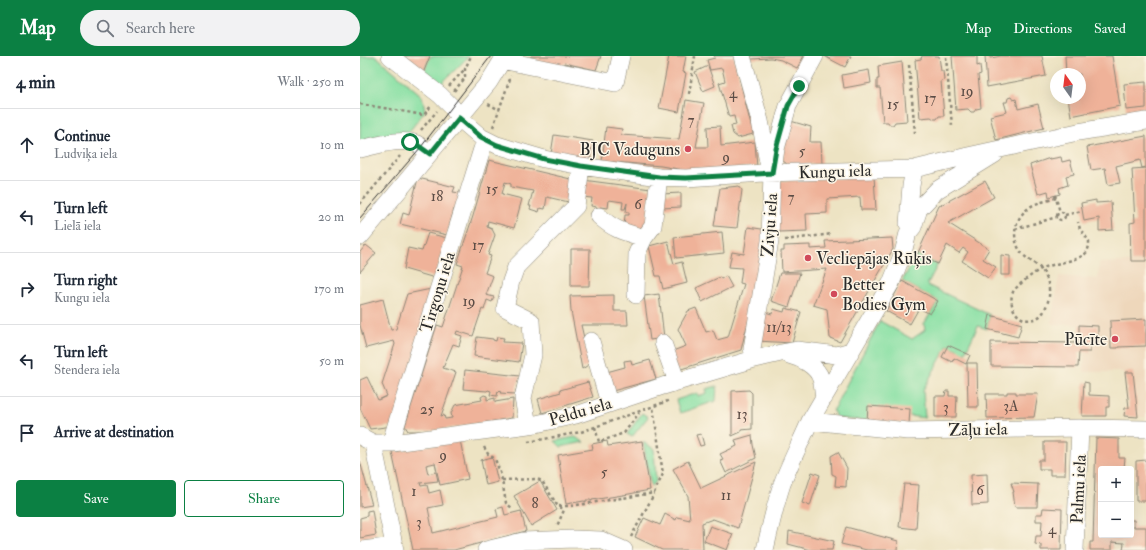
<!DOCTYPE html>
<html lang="en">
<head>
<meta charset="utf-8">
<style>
  body { margin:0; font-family:"IM FELL Double Pica",serif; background:#f2f2f3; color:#1f2937 }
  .controls { position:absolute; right:12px; bottom:12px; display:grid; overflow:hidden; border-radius:4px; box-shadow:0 4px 16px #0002 }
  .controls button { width:36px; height:36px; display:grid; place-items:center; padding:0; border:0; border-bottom:1px solid #e0e1e3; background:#fff; color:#1f2937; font:20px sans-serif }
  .compass { position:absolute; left:690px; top:12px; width:36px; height:36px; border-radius:50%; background:#fff; box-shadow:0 4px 16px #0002; rotate:346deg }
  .stop { position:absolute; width:12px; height:12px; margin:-9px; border:3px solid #0b8043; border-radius:50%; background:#fff }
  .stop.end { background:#0b8043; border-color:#fff; box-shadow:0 1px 4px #0008 }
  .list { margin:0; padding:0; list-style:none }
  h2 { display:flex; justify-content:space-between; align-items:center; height:52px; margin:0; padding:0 16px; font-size:17px }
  h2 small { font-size:13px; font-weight:400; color:#747a83 }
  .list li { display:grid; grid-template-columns:26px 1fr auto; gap:12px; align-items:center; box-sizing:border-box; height:72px; padding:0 16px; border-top:1px solid #e0e1e3 }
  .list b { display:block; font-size:15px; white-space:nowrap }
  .list p { margin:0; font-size:13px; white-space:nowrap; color:#747a83 }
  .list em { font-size:13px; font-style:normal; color:#747a83 }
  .actions { display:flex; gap:8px; padding:12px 16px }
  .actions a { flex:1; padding:9px 0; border:1px solid #0b8043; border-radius:4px; text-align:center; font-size:14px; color:#0b8043 }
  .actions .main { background:#0b8043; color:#fff }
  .icon { flex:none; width:22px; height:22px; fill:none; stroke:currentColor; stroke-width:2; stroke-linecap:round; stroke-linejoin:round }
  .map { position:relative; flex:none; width:786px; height:494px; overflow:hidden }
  header { display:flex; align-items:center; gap:24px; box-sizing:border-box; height:56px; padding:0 20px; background:#0b8043; color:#fff }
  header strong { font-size:19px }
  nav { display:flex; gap:22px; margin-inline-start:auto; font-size:14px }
  .search { width:280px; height:36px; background:#f2f2f3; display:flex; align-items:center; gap:10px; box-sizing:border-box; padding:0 14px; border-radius:22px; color:#747a83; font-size:15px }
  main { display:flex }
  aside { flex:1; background:#fff }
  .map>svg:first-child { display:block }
  .built { fill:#eed7bb }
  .green { fill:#89e0a4; stroke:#5a8668 }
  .building { fill:#efb299 }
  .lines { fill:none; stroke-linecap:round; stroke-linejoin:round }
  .minor-casing { stroke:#8c8777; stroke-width:18 }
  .path { stroke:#8c8777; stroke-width:2.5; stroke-dasharray:3 3; stroke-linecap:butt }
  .minor { stroke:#fff; stroke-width:17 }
  .tram { stroke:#2b2b2b; stroke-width:1 }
  .route { stroke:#0b8043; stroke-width:5 }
  .poi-dot { fill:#d1495b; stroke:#fcf5e5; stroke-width:1.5 }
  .labels { text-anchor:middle; stroke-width:3; stroke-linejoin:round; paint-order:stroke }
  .number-label { font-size:15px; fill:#5c4d46 }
  .poi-label { font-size:17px; fill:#2b2b2b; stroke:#fcf5e5; text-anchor:end }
  .street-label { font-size:17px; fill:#2b2b2b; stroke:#fcf5e5 }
</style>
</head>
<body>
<header>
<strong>Map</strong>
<div class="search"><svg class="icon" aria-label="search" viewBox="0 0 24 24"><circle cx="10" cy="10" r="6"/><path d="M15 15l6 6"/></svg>Search here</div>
<nav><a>Map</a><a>Directions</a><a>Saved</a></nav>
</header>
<main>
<aside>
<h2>4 min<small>Walk · 250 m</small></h2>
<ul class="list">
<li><svg class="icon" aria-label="ahead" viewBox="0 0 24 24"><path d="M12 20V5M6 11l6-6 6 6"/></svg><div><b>Continue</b><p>Ludviķa iela</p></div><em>10 m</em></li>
<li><svg class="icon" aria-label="left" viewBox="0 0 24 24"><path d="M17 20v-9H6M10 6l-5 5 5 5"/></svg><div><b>Turn left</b><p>Lielā iela</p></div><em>20 m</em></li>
<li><svg class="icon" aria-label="right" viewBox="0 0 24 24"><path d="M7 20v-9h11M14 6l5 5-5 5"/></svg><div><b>Turn right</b><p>Kungu iela</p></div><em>170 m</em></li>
<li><svg class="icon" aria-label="left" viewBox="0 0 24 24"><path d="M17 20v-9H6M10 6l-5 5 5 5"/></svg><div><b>Turn left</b><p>Stendera iela</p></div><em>50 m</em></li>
<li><svg class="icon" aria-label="arrive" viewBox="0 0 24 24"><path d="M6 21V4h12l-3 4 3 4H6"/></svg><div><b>Arrive at destination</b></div></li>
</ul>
<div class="actions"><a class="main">Save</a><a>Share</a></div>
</aside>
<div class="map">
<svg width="786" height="494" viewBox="0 0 786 494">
  <rect width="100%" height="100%" fill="#fcf5e5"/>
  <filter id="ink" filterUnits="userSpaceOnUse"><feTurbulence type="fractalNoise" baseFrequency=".025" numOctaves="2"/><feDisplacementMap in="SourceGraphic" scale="8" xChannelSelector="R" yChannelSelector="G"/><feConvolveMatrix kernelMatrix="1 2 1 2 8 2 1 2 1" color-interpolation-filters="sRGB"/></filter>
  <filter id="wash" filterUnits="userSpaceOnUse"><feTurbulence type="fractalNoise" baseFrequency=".012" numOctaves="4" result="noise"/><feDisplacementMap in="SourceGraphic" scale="16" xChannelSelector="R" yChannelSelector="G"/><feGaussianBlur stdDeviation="0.9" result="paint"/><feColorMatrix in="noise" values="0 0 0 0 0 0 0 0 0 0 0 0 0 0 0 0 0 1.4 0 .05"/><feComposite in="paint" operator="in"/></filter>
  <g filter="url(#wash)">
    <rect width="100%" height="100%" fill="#ede3c3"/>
    <path class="built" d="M786 205V361H778L773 316H724V269L691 268 699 220 738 223 739 207Z"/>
    <path class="green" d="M0 0H16L62 40 65 55 45 81 0 90Z
      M70 0H109L79 30 62 20Z
      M557 199 578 208 567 229 630 259 627 273 618 270 605 297 588 289 563 334 565 362 549 360 507 365 476 362 473 354 520 265 552 283 565 274 564 268 578 245 542 225Z
      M357 330 356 345 320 357 316 344 337 337 338 340 347 337 346 333Z
      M282 357 288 361 272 381 267 378Z
      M215 381 224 386 201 391 195 385Z
      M283 386 294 393 296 426 291 430Z"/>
    <g id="blocks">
      <path class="building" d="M42 0H70L62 20Z
        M171 0H241L236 14 204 7 203 12 170 3Z
        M309 0H326L323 16 326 17 319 56 299 52Z
        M354 0H374L393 78 378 82 373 78 371 70 376 69 374 60 369 61 359 27 365 25 362 12 350 14 347 4 355 2Z
        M390 0H444L437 12 421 4 411 2 391 3Z
        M464 0H491L485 11Z
        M562 0H579L581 15H583L584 24 581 25 584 60H579L577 63H574L571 61 560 62 555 4 561 3Z
        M592 0H617V10L620 9 621 18 618 19 621 52 616 53 614 56H611L608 53 596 54Z
        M625 0H630V2L641 0H682L686 20 627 31Z
        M705 0H752L760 50 711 60 708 42H720V18H706Z
        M542 6 547 65 535 66 533 69H530L528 66H523L520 32H517V23H519L518 10Z
        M348 10 355 30 343 35 335 16Z
        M509 14 511 27 484 32 482 19Z
        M786 26V52L766 54 764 28Z
        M651 41 653 44 656 43 658 53 678 48 684 72 636 84 630 60 647 56 644 46H647L648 42Z
        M326 44 344 47 336 91H348L347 71 360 70 361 90 395 86 397 111 335 116 301 110 242 105 246 71 262 73 261 79 319 83Z
        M427 64 451 71 450 86H461L462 108 428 109 422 104Z
        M194 79 233 85 230 104 191 98Z
        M786 80V111L782 112 780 104 756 110 760 127 748 129 745 112 731 114 727 91Z
        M701 101 702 106 710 104 714 118 706 120 708 129 699 132 700 138 689 141 688 135 678 138 670 109 690 102V103Z
        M129 104 215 124 213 147 187 141 185 153 180 152 179 156 170 153 171 150H169L173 135 151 131V128L145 126 142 138 162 143 154 172 128 165 127 171 132 173 135 179 128 199 131 200 125 217 133 220 126 239 134 241 132 246 127 244 124 254 122 253 113 280 97 275 96 278 102 280 99 290 93 288 83 312 96 316 81 360 84 359 85 363 92 362 91 357 95 349 122 344 121 341 124 339 127 340V344L135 342V346L153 343 152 362 79 374 63 375H48L45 370 77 269 83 271 103 210 97 208 113 160Z
        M786 112V205H771L770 167 775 166 772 113Z
        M514 120 516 154H501L500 141 467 143V157L446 158 447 175 418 176 415 125Z
        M58 122 95 131 93 136 100 137 97 153H94L87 179 40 168 43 157 49 159Z
        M223 124 291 133 286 173 264 170 265 159H269V156H266L267 147 265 153H262L263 146 249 144 248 152 240 151V154H237V151L231 150 232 142 221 141Z
        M625 125 634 141 588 167 629 193 623 203 636 211 628 222 602 205 608 196 603 192 599 197 587 189 578 208 557 199 579 150Z
        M379 130 382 134 377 172 354 170 360 132Z
        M321 137V151L302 152 301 138Z
        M736 144V147L751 146 753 174 739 175V162L724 165 721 147Z
        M388 171 408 174 399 230 385 277 381 294 315 315 310 296 326 290 318 273 328 255 336 252 346 276 353 274 357 284 368 281 384 228 380 227 382 212 369 211 372 196 384 198Z
        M362 176 364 197 316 202 314 181Z
        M68 177 87 182 75 222 44 213 48 192 62 195Z
        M532 182 533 193 480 286 470 282 467 253 453 249 467 213 422 216 421 195H424V190L450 189V193L466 192 465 185Z
        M308 185 314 208 322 206 327 227 303 233 300 220H296L289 190Z
        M6 189 16 197 0 216V196Z
        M211 193H230L229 230H211Z
        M641 199 650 200V219H641Z
        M420 217H440L429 251 411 245Z
        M366 220 372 231 342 246 336 232 360 221 361 223Z
        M542 225 578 245 570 258 559 252 550 268 526 255Z
        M76 232 33 370 10 373 0 352V324L7 321 18 344 27 340 22 328 35 288 34 285 6 292 0 269V249L23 243 31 274 36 273 47 238Z
        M299 238 304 282 290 284 284 240Z
        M254 239V255H267L268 269H221L230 308 222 313 211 255 210 240Z
        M425 252 441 256 432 287 397 285 405 256 412 258 413 253 424 256Z
        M630 259 662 268 658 281 627 273Z
        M786 263V290L758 291V292H751L750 265Z
        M719 269 738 270V286H730V296H719L718 311 631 310V286L719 287Z
        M117 281 133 283V284L136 285 137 281 144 282 143 286 162 287 159 306 114 300Z
        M588 289 610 299 606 308 594 302 592 306 582 301Z
        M271 304 272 309 290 304 296 323 249 336 243 317 265 311 264 305Z
        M607 307H617L618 351H608Z
        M105 314 160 320 155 338 140 337 141 336 138 335 137 340 130 339 131 335 128 334 127 335 103 333Z
        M765 316H773L778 361 764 360 765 352H769Z
        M228 326 233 341 182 357 178 343 201 336 200 334Z
        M724 326 729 327V339L749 340V351H746V360H722Z
        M389 334 392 337V373L381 374V376L372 380V335Z
        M586 335H589V340H597L596 361H575V340H585Z
        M647 336H656V338H678L674 361 627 362 626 338H647Z
        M508 350 550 353 549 368 507 365Z
        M341 378 344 389 340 390 336 379Z
        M392 379 393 389 396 402 366 417 360 404 363 403 360 398 377 390 375 384Z
        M736 382 759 383V402H765L764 412 741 413V479H771V464H774V471H786V494H763L764 487 752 486V494H730V486H733Z
        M100 384 108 423 80 429 75 407 66 409 68 418 76 416 78 425 60 427 61 430 67 429 69 437 80 434 83 449 68 452 73 477 138 461 136 453 143 451 145 459 161 455 166 475 94 494H53L32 396Z
        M247 385 248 390 282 385 290 434 269 438 232 444V445L230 444H226V446L224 445 206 448 198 399 233 393 232 388Z
        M684 386H706L705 419H690V413H679V404H684Z
        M478 396 487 412 486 431 475 430 476 420 472 418 471 400Z
        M132 401 138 426 126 429 121 404Z
        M786 404V445H776V405Z
        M0 405 12 449 0 451Z
        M328 405 341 432 396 406 378 472 353 463 342 467 343 494H302L275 481 284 462 300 469 305 458 316 464 317 461 330 464 328 440 313 413Z
        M452 416 460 419 450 450 442 447Z
        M627 418 628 448 612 449 611 419Z
        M180 425 197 454 171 470 154 440Z
        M651 427 678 428 677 451H655L653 436H654Z
        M544 428 559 429 556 473 539 471Z
        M683 452 702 453 701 494H681V489L675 488 676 480H681L682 465H676V458H682Z
        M12 454 16 479 0 482V462L7 460V455Z
        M350 470 373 478 367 494 344 485Z
        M486 471 538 485 537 494H507L481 488Z
        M429 475 474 485 472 494H451L428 488Z"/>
    </g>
  </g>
  <g filter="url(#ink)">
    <use href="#blocks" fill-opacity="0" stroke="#8c8777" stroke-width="1"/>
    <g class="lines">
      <defs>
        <path id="minor" d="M30 0 80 39 92 51 99 62 121 81 137 89 184 103 221 110 299 121 326 122 404 117 554 113 608 100 718 76 786 65
          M382 0 400 65 408 106 412 117 410 185 392 293
          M142 4 255 27 261 0
          M0 93C15 90 42 81 57 88 61 90 65 94 69 98
          M413 113 416 93 428 50 455 0
          M239 160C254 174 264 176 284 182
          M548 168 551 130 554 113
          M0 181 129 26 145 0
          M276 239 277 197 284 182 293 170 299 121
          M231 285 249 347
          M303 287 317 326
          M429 299C441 302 457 310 461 323 463 329 463 336 464 342
          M450 365 548 375 720 372 786 373
          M168 369 163 342 173 299 171 265 145 252 151 225 156 211 216 150 221 110
          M33 379 122 93
          M0 380 13 387H33L176 368 216 359 303 330 391 304 421 297 437 294 477 299 491 295
          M13 387 35 494
          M2 494 34 490
          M126 494 163 485 214 483 241 484 264 494
          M405 494C410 472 415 449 422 428 430 407 441 386 450 365L531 227 543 197 548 177 553 171 559 153 577 134 635 98
          M715 494 720 372"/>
      </defs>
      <use href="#minor" class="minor-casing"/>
      <path class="path" d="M586 1 592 70
        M549 9 555 77
        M89 30 105 13
        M94 35 105 22V13L111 0
        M329 38 335 0
        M0 48 64 59 71 50
        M128 48 140 54
        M133 71 151 20
        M61 74 77 55
        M695 139 700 156
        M696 142C688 145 677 146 670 151 655 161 650 181 661 196 665 202 673 206 679 211 688 219 692 237 687 248 685 254 682 261 674 263 659 268 647 250 653 236 657 229 674 217 681 213 692 207 719 205 726 197 729 193 729 189 729 185L720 173 718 166
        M0 148 40 100
        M697 160a4 4 0 1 1 8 0a4 4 0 1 1-8 0Z
        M705 159 722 155
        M655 173 697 161
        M425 184 472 178
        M235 371 239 386 264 377 279 357
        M168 386 221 376 308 345
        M124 391 128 398 135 403 141 419 146 447 152 452
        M142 424 177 423 182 425 197 449 204 454 197 470
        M199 450H211L294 437 303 418 293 351
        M271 481 294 438"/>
      <use href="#minor" class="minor"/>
      <path class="tram" d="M0 162 61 91 131 0"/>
    </g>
  </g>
  <g class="lines" filter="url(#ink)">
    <path class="route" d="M50 86 56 88 70 98 99 62 121 81 137 89 184 103 221 110 299 121 326 122 412 117 416 93 428 50 439 30"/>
  </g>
  <g class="poi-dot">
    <circle cx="328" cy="93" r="4"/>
    <circle cx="448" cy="202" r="4"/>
    <circle cx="474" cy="238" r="4"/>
    <circle cx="755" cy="283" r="4"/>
  </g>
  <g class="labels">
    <g class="number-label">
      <text x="607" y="40">19</text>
      <text x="373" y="42">4</text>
      <text x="570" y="47">17</text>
      <text x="533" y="53">15</text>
      <text x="331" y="69">7</text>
      <text x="442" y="100">5</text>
      <text x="366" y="106">9</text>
      <text x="132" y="138">15</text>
      <text x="77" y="145">18</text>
      <text x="431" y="146">7</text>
      <text x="278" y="153">6</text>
      <text x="118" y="194">17</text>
      <text x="109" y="250">19</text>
      <text x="419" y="276">11/13</text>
      <text x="651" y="355">3A</text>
      <text x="586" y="356">3</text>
      <text x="67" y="358">25</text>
      <text x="382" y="363">13</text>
      <text x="83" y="404">9</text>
      <text x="244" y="421">5</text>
      <text x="620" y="439">6</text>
      <text x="54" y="440">1</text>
      <text x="366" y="444">11</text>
      <text x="175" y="452">8</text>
      <text x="59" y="471">3</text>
      <text x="692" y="478">4</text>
    </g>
    <g class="poi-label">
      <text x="320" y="99">BJC Vaduguns</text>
      <text x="456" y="208" text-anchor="start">Vecliepājas Rūķis</text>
      <text x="482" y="234" text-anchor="start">Better<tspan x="482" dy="20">Bodies Gym</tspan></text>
      <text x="747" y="289">Pūcīte</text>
    </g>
    <g class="street-label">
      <text transform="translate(475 115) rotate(-2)" y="6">Kungu iela</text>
      <text transform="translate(409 169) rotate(-86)" y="6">Zivju iela</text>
      <text transform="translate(77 236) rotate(-73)" y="6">Tirgoņu iela</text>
      <text transform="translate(220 355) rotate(-16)" y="6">Peldu iela</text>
      <text transform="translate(618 373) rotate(-1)" y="6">Zāļu iela</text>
      <text transform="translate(718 433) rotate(-87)" y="6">Palmu iela</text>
    </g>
  </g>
</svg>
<div class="controls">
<button>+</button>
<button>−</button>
</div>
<svg class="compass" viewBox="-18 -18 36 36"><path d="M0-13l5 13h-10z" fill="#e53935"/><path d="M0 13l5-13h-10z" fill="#747a83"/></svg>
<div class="stop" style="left:50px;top:86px"></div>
<div class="stop end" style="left:439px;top:30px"></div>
</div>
</main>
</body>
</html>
